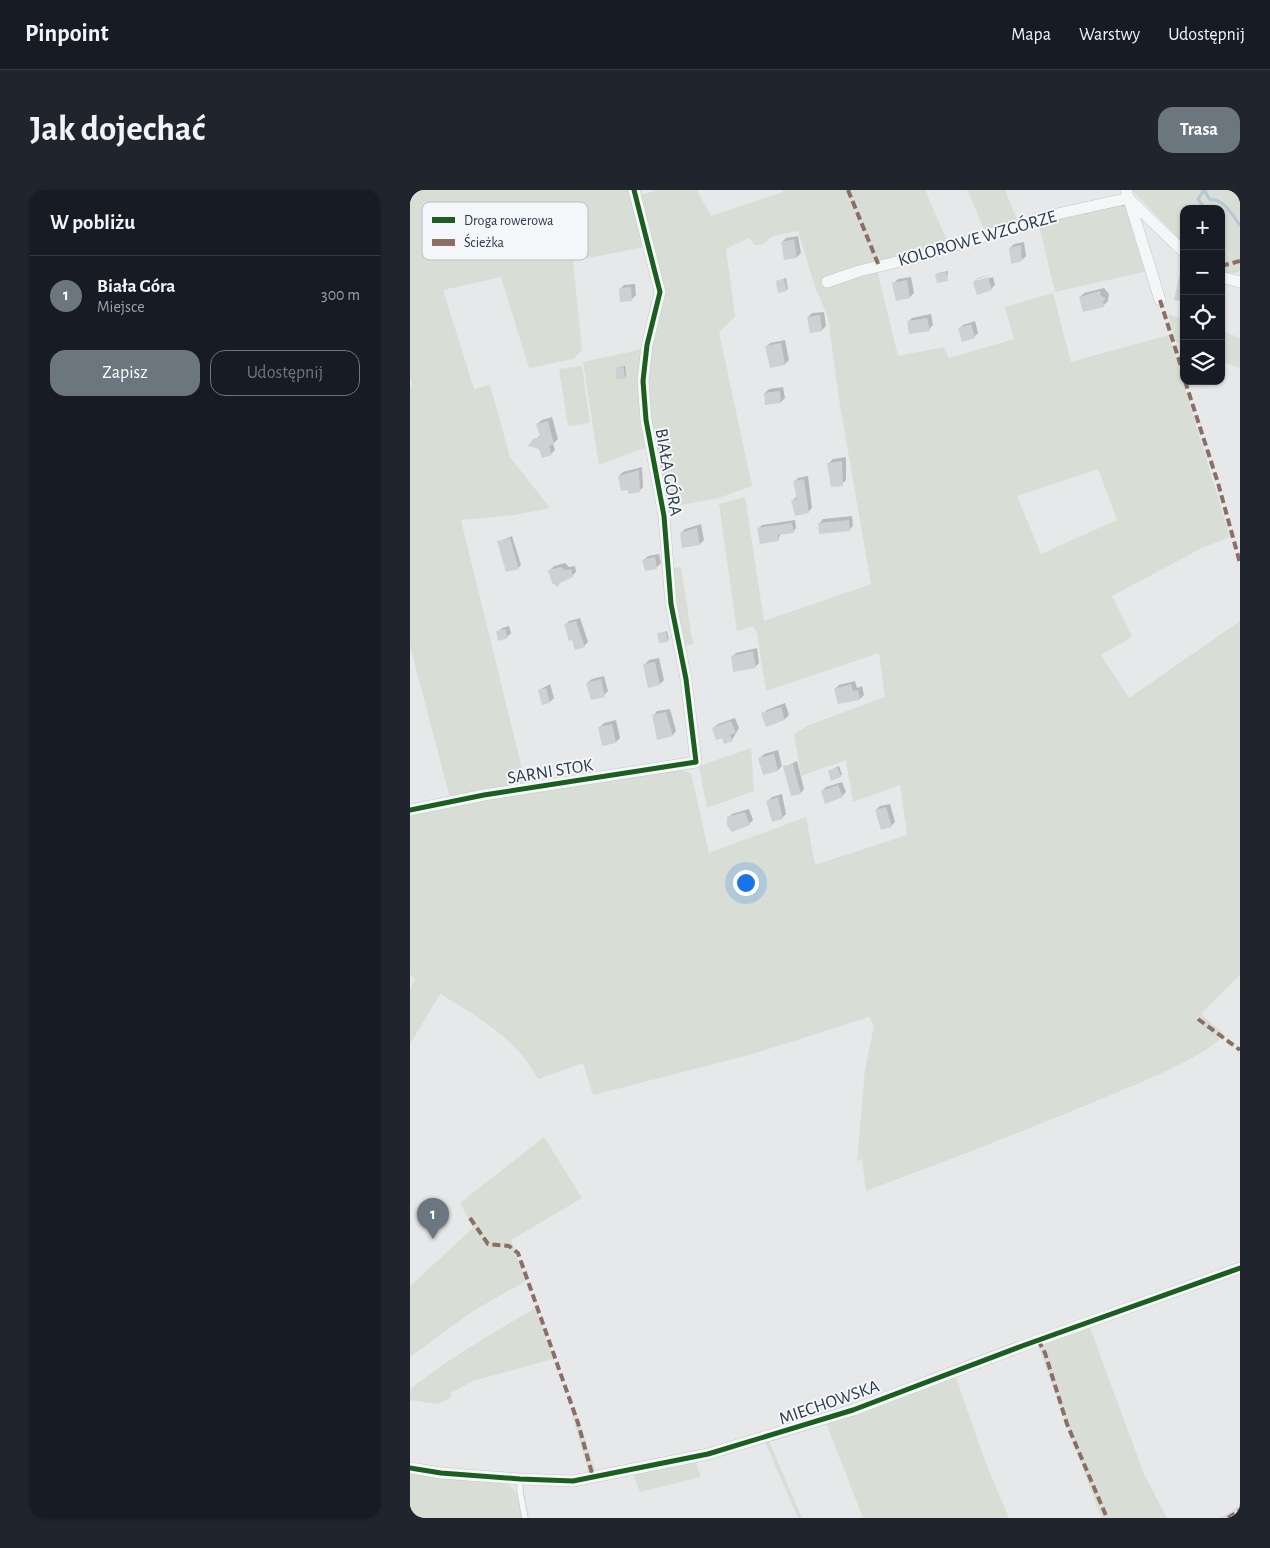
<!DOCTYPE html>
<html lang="pl">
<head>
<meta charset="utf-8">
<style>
  body { margin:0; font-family:"Alegreya Sans",sans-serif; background:#20242c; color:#f1f3f6 }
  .controls { position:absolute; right:15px; top:15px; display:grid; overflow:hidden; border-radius:10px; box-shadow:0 1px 4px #0004 }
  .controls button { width:45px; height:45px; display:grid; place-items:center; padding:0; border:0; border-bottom:1px solid #363941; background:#171b24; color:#f1f3f6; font:25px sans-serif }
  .you { position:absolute; left:335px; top:692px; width:18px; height:18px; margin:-12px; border:4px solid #fff; border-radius:50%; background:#1a73e8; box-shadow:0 0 0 8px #1a73e833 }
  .badge { display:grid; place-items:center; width:32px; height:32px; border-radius:50%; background:#6c767f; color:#fff; font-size:16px; font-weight:700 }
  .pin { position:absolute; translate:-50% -41px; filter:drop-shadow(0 1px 2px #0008) }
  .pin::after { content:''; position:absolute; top:26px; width:18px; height:15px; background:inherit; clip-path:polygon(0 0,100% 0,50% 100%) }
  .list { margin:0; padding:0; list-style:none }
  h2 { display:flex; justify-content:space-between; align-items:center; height:65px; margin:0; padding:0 20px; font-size:21px }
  h2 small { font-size:16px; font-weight:400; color:#9ea1a6 }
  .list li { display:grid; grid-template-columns:32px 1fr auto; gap:15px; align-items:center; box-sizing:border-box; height:80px; padding:0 20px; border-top:1px solid #363941 }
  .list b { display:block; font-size:19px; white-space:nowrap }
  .list p { margin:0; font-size:16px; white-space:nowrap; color:#9ea1a6 }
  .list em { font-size:16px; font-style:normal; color:#9ea1a6 }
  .actions { display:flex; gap:10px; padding:15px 20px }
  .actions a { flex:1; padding:11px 0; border:1px solid #6c767f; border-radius:15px; text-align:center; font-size:18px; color:#6c767f }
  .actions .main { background:#6c767f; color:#fff }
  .icon { flex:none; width:28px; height:28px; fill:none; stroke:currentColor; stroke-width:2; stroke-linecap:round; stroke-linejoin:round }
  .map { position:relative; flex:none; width:830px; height:1328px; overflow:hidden; border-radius:15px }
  header { display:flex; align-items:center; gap:30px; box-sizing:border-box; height:70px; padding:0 25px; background:#171b24; border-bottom:1px solid #363941 }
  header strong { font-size:24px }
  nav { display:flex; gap:28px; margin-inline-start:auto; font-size:18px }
  .intro { display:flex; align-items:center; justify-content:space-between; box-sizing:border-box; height:120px; padding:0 30px }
  h1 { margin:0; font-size:35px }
  .button { padding:12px 22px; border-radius:15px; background:#6c767f; color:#fff; font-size:18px; font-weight:700 }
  main { display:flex; gap:30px; padding:0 30px }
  aside { flex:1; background:#171b24; border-radius:15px; box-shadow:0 1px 4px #0004 }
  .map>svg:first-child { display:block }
  .green { fill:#d8ded6; fill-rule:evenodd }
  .shadow { fill:#0003 }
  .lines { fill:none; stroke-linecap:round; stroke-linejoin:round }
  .stream { stroke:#b4c8d5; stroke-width:3 }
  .building { fill:#ced0d3 }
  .lane-casing { stroke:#c4c6c8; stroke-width:7 }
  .street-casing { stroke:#c4c6c8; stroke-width:12 }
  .lane { stroke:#f5f6f7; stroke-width:5.5 }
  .street { stroke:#f5f6f7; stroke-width:11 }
  .quiet { stroke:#8d6e63; stroke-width:4; stroke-dasharray:8 4; stroke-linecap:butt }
  .cycleway-casing { stroke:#f4f7f9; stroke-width:8 }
  .cycleway { stroke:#1b5e20; stroke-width:5 }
  .labels { text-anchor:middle; stroke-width:4; stroke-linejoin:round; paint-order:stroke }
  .street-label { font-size:18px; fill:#2b3845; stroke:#f4f7f9 }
  .key { fill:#f4f7f9; stroke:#b8bec3; stroke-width:1 }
  .key-label { font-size:14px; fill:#2b3845 }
</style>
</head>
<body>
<header>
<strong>Pinpoint</strong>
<nav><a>Mapa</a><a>Warstwy</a><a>Udostępnij</a></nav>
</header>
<div class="intro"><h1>Jak dojechać</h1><a class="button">Trasa</a></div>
<main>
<aside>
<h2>W pobliżu<small></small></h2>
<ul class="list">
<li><span class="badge">1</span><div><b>Biała Góra</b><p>Miejsce</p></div><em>300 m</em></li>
</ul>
<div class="actions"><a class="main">Zapisz</a><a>Udostępnij</a></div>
</aside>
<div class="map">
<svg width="830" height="1328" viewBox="0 0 830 1328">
  <rect width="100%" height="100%" fill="#e6e8ea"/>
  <path class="green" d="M0 0H220L234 57 163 71 172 160 163 169 119 178 91 87 33 100 64 199 80 195 100 267 140 318 104 325 51 330 116 595 40 608 0 456V196L2 195 0 188Z
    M249 0H287L301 26 373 2V0H515L538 53 465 72 488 166 534 157 539 168 604 149 595 117 643 103 661 172 759 145 820 347 792 358 702 406 722 447 691 465 719 508 830 431V785L791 824 814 844C801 864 732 892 708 902 625 937 541 969 456 1001L452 969 447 971 455 880 464 836 459 827 339 865 183 905 173 873 128 889C107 849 67 826 30 804L0 854V799L5 789 0 785V621L266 578 281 583 299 663 396 627 405 675 497 645 490 595 443 612 436 570 391 586 384 544 399 535 475 507 469 463 356 501 347 443 343 436 327 441 309 314 335 307 354 431 461 394 429 209 418 127 405 97 388 41 363 46 352 55H345L339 48 316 59 325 127 309 142 342 296 309 308 260 317 254 313 238 226 237 186 250 113 230 5ZM688 279 707 330 631 364 607 306Z
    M557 0H595L608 32 575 41Z
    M722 0H830V81L819 85 811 83V19H774V54Z
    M714 4 738 81 645 102 627 27Z
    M758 125 774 128V155L766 152Z
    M811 140 830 148V178L811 171Z
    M233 159 237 257 189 275 173 172Z
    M172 176 180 233 158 236 149 179Z
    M271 377 283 454 271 457 262 378Z
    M341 558 344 601 297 618 289 576Z
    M134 947 172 1008 101 1050 116 1091 63 1121 0 1167V1096L63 1038 50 1013Z
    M126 1118 143 1169 63 1191 41 1203V1207L28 1214 0 1210V1199C40 1168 82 1143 126 1118Z
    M679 1135 734 1284 757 1328H692L689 1322 627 1153Z
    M545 1185 575 1271 599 1328H453L416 1233Z
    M165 1219 186 1282 174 1285 178 1280 161 1221Z
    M359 1251 392 1328H388L355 1252Z
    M285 1271 291 1287 230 1302 223 1284Z
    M0 1282 95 1291 106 1302 112 1328H0Z
    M830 1316V1323L823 1328H810Z"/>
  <path class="shadow" d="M388 46 391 63 387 67 372 52 376 48Z
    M614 52 616 66 612 70 600 58 604 54Z
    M538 81 537 90 527 84 528 83Z
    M582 84 567 89V92L583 87 585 95 581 99 564 92 568 88Z
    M501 87 504 103 500 107 484 93 488 89Z
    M376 88 378 99 376 100 367 91Z
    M225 94 226 105 222 109 210 99 214 95Z
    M694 98 699 104 698 111 694 115 670 107 674 103Z
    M414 122 416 136 412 140 398 127 402 123Z
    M521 124 523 135 519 139 498 132 502 128Z
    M565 131 568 143 564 147 549 139 553 135Z
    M375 150 379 170 375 174 356 157 360 153Z
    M215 176 216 186 214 188 207 178Z
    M373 197 375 208 371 212 355 203 359 199Z
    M142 227 148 249 143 254 145 260 141 264 124 250 131 245 127 234 132 230Z
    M436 267V290L432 294 419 273 423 269Z
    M232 277 233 297 229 301 219 298 209 286 213 282Z
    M398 286 402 318 398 322 382 311 387 306 384 292 388 288Z
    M442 326 443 336 439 340 409 334 413 329Z
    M385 330 386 338 383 342 371 343 368 350 348 339 352 335Z
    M291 334 294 350 290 354 271 343 275 339Z
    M102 346 111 375 108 378 88 352Z
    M249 364 251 373 247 377 236 379 234 370 238 366Z
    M155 373 159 377 165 376 166 382 162 386 140 380 144 376Z
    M170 428 178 452 174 456 163 449 155 435 159 431Z
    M99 436 101 443 97 447 88 442 92 438Z
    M257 441 259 449 257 450 248 444Z
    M347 458 349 473 345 477 322 467 326 463Z
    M249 468 254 490 250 494 235 474 239 470Z
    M194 486 198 501 194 505 177 493 182 489Z
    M445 491 447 498 452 496 454 505 450 509 429 512 425 499 429 495Z
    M140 494 144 508 140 512 129 500Z
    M375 513 379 525 375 529 353 524 357 520Z
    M260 519 266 541 263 545 244 525 247 521Z
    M325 528 329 538 322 550 312 546 303 538 308 534Z
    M206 530 210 548 206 552 190 537 194 533Z
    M368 560 372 576 368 580 354 584 350 568 354 564Z
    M387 571 394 599 391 603 375 577Z
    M429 576 432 584 430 586 419 581Z
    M432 592 436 602 432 606 412 601 416 597Z
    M372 604 376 624 372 628 358 611 362 607Z
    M480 614 485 632 481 636 466 620 470 616Z
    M339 619 343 630 339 634 318 628 322 624Z"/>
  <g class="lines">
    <path class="stream" d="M794 0 800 10C814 8 822 25 830 35
      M794 0 788 9 795 19"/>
  </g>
  <path class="building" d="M384 49 387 68 374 70 371 52Z
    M611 55 612 71 601 74 599 58Z
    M536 82 538 91 527 93 525 84Z
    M770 83 774 84V112L764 110Z
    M578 87 582 100 567 105 563 92Z
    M374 89 377 101 368 103 366 91Z
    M497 90 500 108 486 111 482 93Z
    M221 97 222 111 210 112 209 98Z
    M690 101 691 106 696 108 693 112 694 117 673 122 669 107Z
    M410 125 412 141 400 143 397 127Z
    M517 128 520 141 499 144 497 131Z
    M561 134 565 148 552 152 548 138Z
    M371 153 375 175 360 178 355 156Z
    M214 177 215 189H206V178Z
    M370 201 371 213 355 215 354 203Z
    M138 231 144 254 139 256 142 265 132 268 129 259 118 256 123 249 130 247 126 234Z
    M432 271 433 296 421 297 417 273Z
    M229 280 230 302 218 304V300L211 301 208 286Z
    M394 289 399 323 385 326 381 310 387 309 383 291Z
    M439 330 440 341 409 344 408 333Z
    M382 333 384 343 368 345 369 351 350 354 347 338Z
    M287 338 290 355 272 358 270 343Z
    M100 348 109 379 96 382 87 351Z
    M245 367 247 379 235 381 232 370Z
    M151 377 155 380 161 379 163 387 150 393 148 397 142 393 138 380Z
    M166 431 175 457 165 460 162 450 159 451 154 434Z
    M95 439 98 448 88 451 86 441Z
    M256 442 258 452 249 453 247 443Z
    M343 461 346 478 323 482 321 466Z
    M245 472 250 495 238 498 233 474Z
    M191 489 195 507 181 510 176 493Z
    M441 494 443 501 448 500 450 510 428 514 424 499Z
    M136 498 140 513 132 515 128 500Z
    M371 517 375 530 356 537 351 523Z
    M256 522 263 546 247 550 242 525Z
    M321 531 326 543 320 545 323 551 314 554 312 548 306 550 302 538Z
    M202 534 206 553 192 556 188 537Z
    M364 564 368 581 353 585 348 568Z
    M383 574 391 604 381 606 373 576Z
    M427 577 431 587 421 591 418 581Z
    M428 595 433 607 415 614 411 601Z
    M368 607 373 629 362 632 356 611Z
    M476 617 482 637 471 640 465 620Z
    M335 622 340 635 322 642 317 635V627Z"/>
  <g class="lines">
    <defs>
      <path id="lane" d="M110 1289V1302L115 1328"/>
      <path id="street" d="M716 0 750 110
        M720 10 774 62
        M811 87 830 92
        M417 92 449 81 504 68 638 26 719 8
        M0 620 74 605 286 572 276 489 261 414 254 326 236 230 233 191 237 155 250 102 224 0
        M0 1278 31 1283 110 1289 163 1291 298 1264 443 1220 612 1156 830 1078"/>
    </defs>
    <use href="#lane" class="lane-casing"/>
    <use href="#street" class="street-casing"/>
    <use href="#lane" class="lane"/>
    <use href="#street" class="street"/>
    <path class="quiet" d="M438 0 469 76
      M811 76 830 71
      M750 110 774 186
      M775 191 808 293 830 373
      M788 829 830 860
      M60 1028 78 1054 99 1056 108 1063 168 1233 183 1287
      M628 1150 635 1163 657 1234 697 1328
      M818 1328 830 1320"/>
    <defs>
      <path id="cycleway" d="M0 620 74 605 286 572 276 489 261 414 254 326 236 230 233 191 237 155 250 102 224 0
        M0 1278 31 1283 110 1289 163 1291 298 1264 443 1220 612 1156 830 1078"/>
    </defs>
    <use href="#cycleway" class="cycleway-casing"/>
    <use href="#cycleway" class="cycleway"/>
  </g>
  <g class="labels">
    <g class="street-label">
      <text transform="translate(567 48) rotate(-16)" y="6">KOLOROWE WZGÓRZE</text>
      <text transform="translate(259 282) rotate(80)" y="6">BIAŁA GÓRA</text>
      <text transform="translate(140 581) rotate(-9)" y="6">SARNI STOK</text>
      <text transform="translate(419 1212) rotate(-19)" y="6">MIECHOWSKA</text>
    </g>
  </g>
  <rect x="12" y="12" width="166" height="58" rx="8" class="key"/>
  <rect x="22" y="27" width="23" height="6" fill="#1b5e20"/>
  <rect x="22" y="49" width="23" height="7" fill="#8d6e63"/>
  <g class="key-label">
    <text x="54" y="35">Droga rowerowa</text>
    <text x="54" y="57">Ścieżka</text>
  </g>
</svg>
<div class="controls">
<button>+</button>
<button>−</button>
<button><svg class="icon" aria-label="locate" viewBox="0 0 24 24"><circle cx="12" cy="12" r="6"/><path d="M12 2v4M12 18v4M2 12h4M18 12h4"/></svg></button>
<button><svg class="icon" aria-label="layers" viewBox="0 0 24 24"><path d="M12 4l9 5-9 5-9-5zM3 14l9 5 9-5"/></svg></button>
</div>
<div class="you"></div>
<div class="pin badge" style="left:23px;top:1049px">1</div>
</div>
</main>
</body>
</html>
